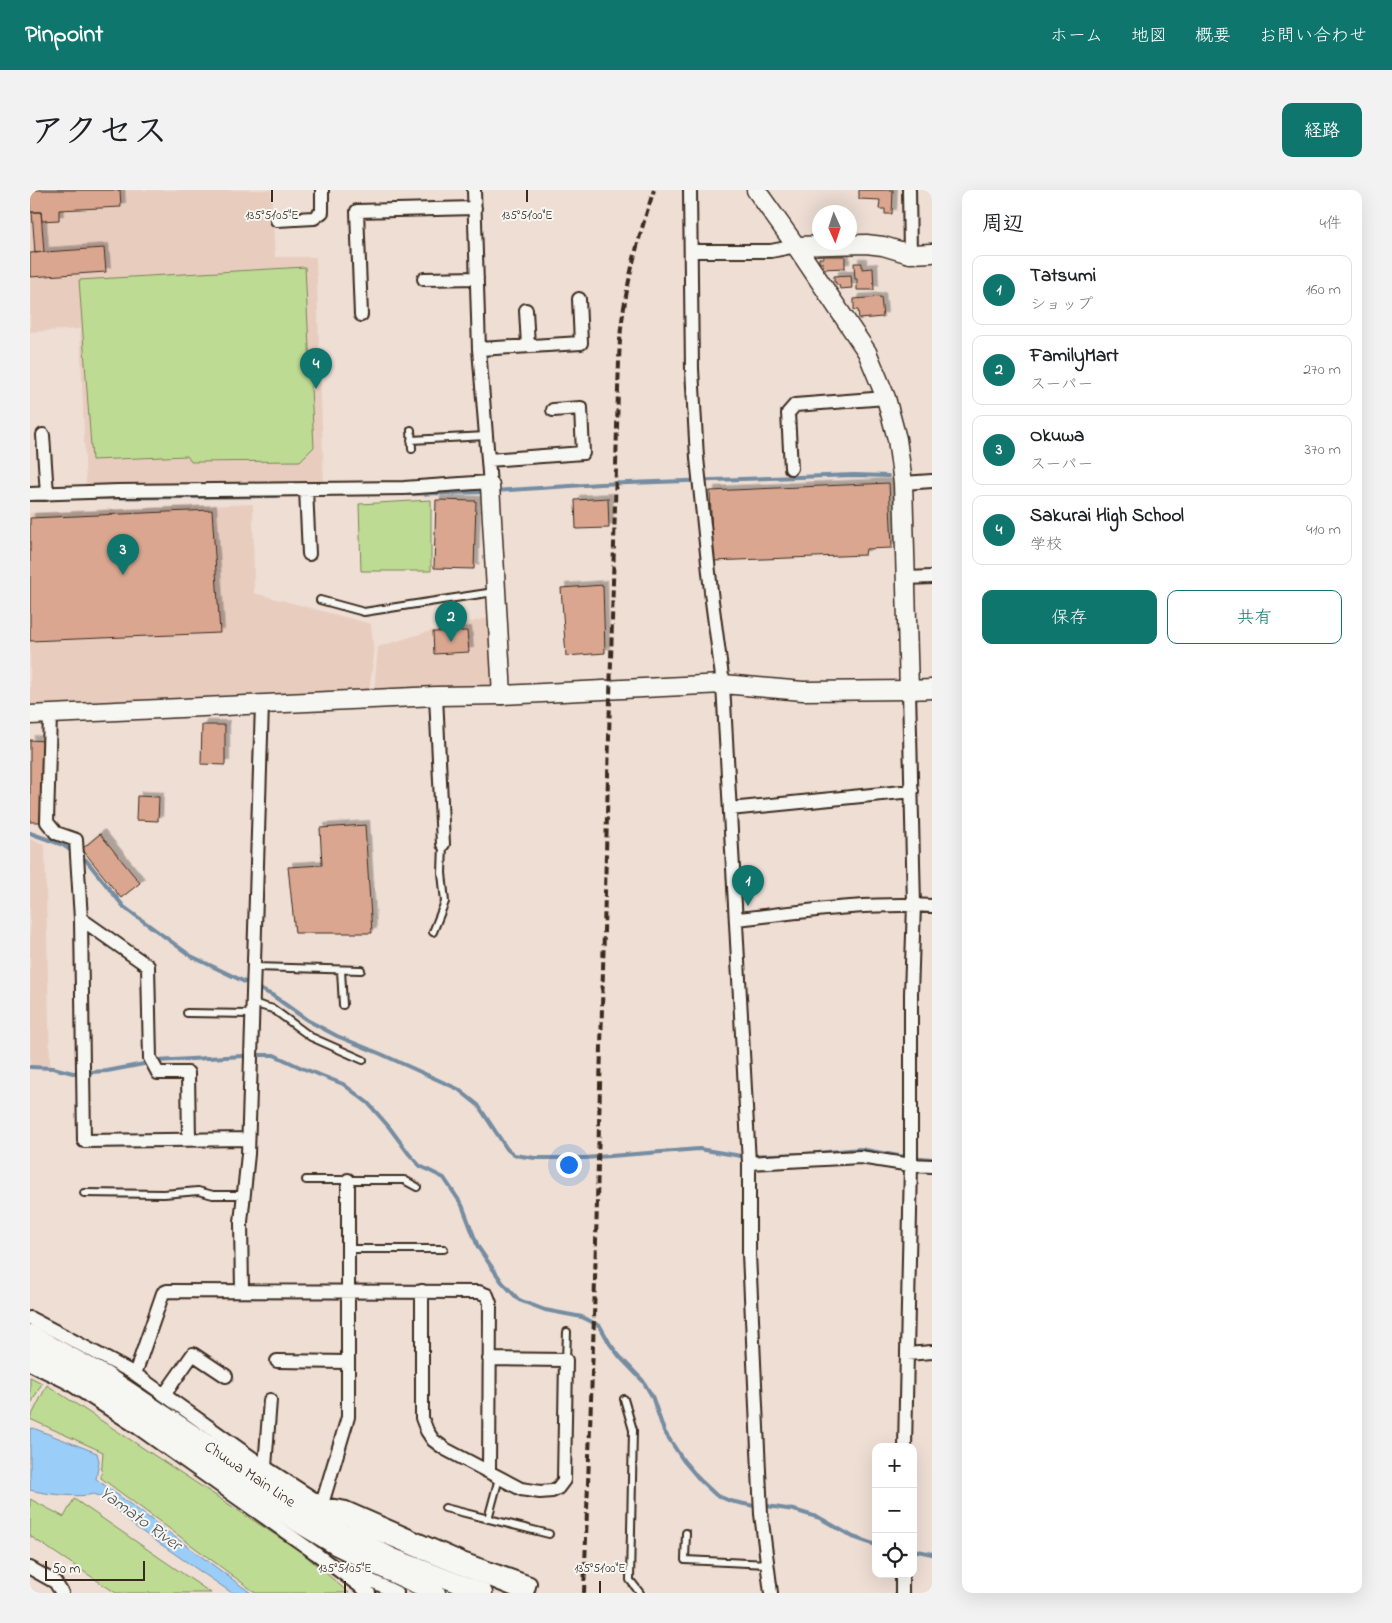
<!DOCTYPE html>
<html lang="ja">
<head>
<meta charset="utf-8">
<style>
  body { margin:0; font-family:"Indie Flower","Klee One",sans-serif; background:#f2f2f2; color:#202124 }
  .controls { position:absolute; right:15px; bottom:15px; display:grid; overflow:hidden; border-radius:10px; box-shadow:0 5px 20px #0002 }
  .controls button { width:45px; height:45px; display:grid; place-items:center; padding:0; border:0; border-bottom:1px solid #e0e0e0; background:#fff; color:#202124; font:25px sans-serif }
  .compass { position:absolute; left:782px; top:15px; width:45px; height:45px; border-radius:50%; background:#fff; box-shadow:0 5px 20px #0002; rotate:177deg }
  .scale { position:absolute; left:15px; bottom:12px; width:100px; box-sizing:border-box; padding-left:5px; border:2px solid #3b2a1e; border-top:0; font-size:14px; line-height:18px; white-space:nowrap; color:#3b2a1e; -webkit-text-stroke:4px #f6f6f2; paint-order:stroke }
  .you { position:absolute; left:538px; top:974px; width:18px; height:18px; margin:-12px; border:4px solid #fff; border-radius:50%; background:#1a73e8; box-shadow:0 0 0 8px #1a73e833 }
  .badge { display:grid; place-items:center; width:32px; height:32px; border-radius:50%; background:#0f766e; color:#fff; font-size:16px; font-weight:700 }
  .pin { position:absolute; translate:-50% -41px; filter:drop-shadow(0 1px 2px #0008) }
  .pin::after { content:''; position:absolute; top:26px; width:18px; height:15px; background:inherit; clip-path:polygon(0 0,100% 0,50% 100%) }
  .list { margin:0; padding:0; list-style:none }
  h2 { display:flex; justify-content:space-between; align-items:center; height:65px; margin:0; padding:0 20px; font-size:21px }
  h2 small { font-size:16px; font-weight:400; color:#757577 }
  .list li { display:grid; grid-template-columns:32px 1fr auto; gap:15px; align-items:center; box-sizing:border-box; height:70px; margin:0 10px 10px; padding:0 10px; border:1px solid #e0e0e0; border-radius:10px }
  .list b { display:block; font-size:19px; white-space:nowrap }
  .list p { margin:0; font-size:16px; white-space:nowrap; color:#757577 }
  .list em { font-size:16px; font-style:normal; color:#757577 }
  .actions { display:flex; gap:10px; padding:15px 20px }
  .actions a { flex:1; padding:11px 0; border:1px solid #0f766e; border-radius:10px; text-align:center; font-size:18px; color:#0f766e }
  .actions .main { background:#0f766e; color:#fff }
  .icon { flex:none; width:28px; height:28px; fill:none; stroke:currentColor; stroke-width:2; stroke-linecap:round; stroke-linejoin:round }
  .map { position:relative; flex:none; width:902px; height:1403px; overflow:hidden; border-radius:10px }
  header { display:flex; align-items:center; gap:30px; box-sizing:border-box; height:70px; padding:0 25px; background:#0f766e; color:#fff }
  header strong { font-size:24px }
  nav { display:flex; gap:28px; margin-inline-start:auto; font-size:18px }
  .intro { display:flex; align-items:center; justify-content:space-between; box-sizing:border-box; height:120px; padding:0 30px }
  h1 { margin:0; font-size:35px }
  .button { padding:12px 22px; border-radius:10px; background:#0f766e; color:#fff; font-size:18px; font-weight:700 }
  main { display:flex; gap:30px; padding:0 30px }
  aside { flex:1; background:#fff; border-radius:10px; box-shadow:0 5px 20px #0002 }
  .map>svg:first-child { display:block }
  .built { fill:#e8cdbf; fill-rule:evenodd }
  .green { fill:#bddb93; stroke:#7c8258 }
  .water { fill:#9acef8; stroke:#748ca1 }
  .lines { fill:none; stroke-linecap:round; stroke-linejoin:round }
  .stream { stroke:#748ca1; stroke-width:4 }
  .building { fill:#daa68f; stroke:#3b2a1e; filter:url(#shadow) }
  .lane-casing { stroke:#3b2a1e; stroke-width:10 }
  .street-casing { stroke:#3b2a1e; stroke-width:16 }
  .secondary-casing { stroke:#3b2a1e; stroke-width:21 }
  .lane { stroke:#f6f6f2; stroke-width:6 }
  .street { stroke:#f6f6f2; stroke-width:12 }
  .secondary { stroke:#f6f6f2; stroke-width:18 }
  .rail { stroke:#3b2a1e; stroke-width:4; stroke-dasharray:8 4; stroke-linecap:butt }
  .ticks { fill:none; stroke:#3b2a1e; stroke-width:2 }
  .labels { text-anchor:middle; stroke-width:4; stroke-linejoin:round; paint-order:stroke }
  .street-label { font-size:16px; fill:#3b2a1e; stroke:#f6f6f2 }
  .water-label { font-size:18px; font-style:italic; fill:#535354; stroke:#f6f6f2 }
  .ticks-label { font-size:12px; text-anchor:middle; fill:#3b2a1e; stroke:#f6f6f2; stroke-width:4; stroke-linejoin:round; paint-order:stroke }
</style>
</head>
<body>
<header>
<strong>Pinpoint</strong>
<nav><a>ホーム</a><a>地図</a><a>概要</a><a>お問い合わせ</a></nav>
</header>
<div class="intro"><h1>アクセス</h1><a class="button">経路</a></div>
<main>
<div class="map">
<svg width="902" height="1403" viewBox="0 0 902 1403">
  <defs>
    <filter id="shadow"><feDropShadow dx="4.5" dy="-4.5" stdDeviation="0" flood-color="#0004"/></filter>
  </defs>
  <rect width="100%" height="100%" fill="#eeded4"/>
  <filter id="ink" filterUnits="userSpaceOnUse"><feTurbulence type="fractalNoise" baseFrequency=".02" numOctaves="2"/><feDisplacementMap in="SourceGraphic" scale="10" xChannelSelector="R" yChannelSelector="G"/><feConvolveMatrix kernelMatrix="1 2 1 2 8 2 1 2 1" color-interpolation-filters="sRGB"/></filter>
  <g filter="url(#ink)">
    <path class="built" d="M90 0H241L245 67H286L294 293 56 298 50 139 0 142V87L76 81 74 58 14 62 12 31 29 30V20L91 17ZM157 266 270 271 161 272Z
      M0 22H2L5 63H0Z
      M223 314 224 403 341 434 344 466 339 500 185 509 0 516V323Z
      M463 427V496L344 501 348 457 403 440Z
      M0 649 15 655 20 876 0 875Z"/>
    <path class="green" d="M275 77 284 257 270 271 161 272 157 266 62 270 49 90Z
      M401 310V381H331L329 314Z
      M0 1187 12 1193 2 1212 0 1211Z
      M17 1195 270 1361 319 1403H226L71 1288 73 1262 0 1229Z
      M0 1309 34 1327 44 1309 181 1403H86L0 1346Z"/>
    <path class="water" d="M3 1238 67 1263 69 1271 66 1289 221 1403H202L104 1336 75 1308 63 1304C50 1308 15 1304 0 1300V1239Z"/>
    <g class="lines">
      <path class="stream" d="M465 301 570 294 824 285 858 286
        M378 304 456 302
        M58 308 246 306
        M0 643 33 655 43 662
        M49 666 56 670 94 717 161 766 242 805 277 830 307 846 351 864 428 899 448 915 477 959 484 965 505 968H555L669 959 711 966 776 964 830 959 869 966 902 969
        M229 865H244L272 878 313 894 338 913 359 937 379 964 390 976 414 988 432 1015 448 1057 472 1092 489 1110 515 1120 552 1127 570 1136 580 1154 590 1167 613 1191 622 1206 634 1241 653 1270 670 1290 686 1305 700 1311 724 1316
        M126 871 213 866
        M0 877 23 878 43 883 77 881 119 873
        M737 1316 764 1320 790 1328 823 1347 846 1355
        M883 1360 902 1364"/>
    </g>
    <path class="building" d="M0 0H90L91 17 29 20V30L12 31 11 22H0Z
      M829 0H863L862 24H855V19H849L850 10 829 9Z
      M2 22H11L14 62 5 63Z
      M74 58 76 82 0 87V63Z
      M793 66H815V78L793 79V73H789V68H793Z
      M824 73H832V79L843 78 844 100H827V89H825Z
      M821 85 822 98 810 99 809 95H806V92H804V86Z
      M851 107 853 127 829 129 828 120H824V109Z
      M859 293 862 358 836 359 835 365 683 371 680 301Z
      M578 308 579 338 546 339 545 310Z
      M406 310 446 311 444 379 404 378Z
      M182 320 190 443 0 451V328Z
      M573 395 575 463 536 466 531 398Z
      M437 441 439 462 404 464 403 442Z
      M172 535H195V575L171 574Z
      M0 550 14 551 10 632H0Z
      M107 606 129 607 128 631 106 630Z
      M335 635 342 743H265L258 677 292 675 290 638Z
      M70 644 110 693 91 708 52 659Z"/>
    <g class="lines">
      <defs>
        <path id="lane" d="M381 240 382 259
          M381 250 456 246
          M290 410 334 422 464 402
          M403 742 415 712 412 683 413 654
          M225 777 331 780
          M311 780 313 815
          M222 813 243 819 281 847 333 870
          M157 823 221 824
          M276 990H374L387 997
          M54 1003 134 1004 168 1001 183 1005H214
          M318 1059H414
          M536 1170 537 1142
          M594 1209 603 1240 600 1390 610 1403
          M415 1318 519 1344
          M458 1329 469 1288
          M656 1343 655 1370 738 1374"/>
        <path id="street" d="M444 0 449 159 460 295
          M660 0 662 179 667 268 682 411 693 494 719 973V1064L731 1324 741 1403
          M879 0 880 64
          M247 30 284 28 292 22V0
          M661 61H741L766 56
          M394 89 447 88
          M496 120 498 156
          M331 125 327 21 445 18
          M449 159 551 153 549 109
          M13 245 17 304
          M458 270 553 263 551 218 523 220
          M761 278 758 223 765 215 856 208
          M873 293 902 291
          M276 299 279 364
          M0 304 88 301 374 298 459 292
          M876 388 902 387
          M406 506 413 654
          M20 524 17 632 26 643 46 650 51 729 54 951 218 949
          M700 619 882 601
          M51 729 118 776 120 868 128 883H158L159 950
          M707 729C771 722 837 712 902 716
          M719 973 830 967 881 975 902 976
          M318 990V1227L292 1314 338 1340 395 1364 492 1403
          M212 1101 211 1032 218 964 232 514
          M392 1101V1228L397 1241 403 1250 415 1259 491 1299 510 1302 522 1301 528 1298 534 1290 536 1170 459 1169
          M0 1128 29 1143 105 1184 235 1277 292 1314 316 1318 435 1370 500 1393 497 1403
          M877 1164 902 1162
          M247 1171 318 1172
          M0 1174 37 1192 108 1238 285 1363 339 1403
          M105 1184 133 1103 137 1101 449 1102 457 1105 460 1113 459 1282
          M134 1205 163 1164 196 1186
          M875 1257 881 975V804L884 715 879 500
          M235 1277 240 1210
          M313 1377 367 1403
          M0 1378 25 1392 32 1403
          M872 1403V1384"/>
        <g id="secondary">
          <path d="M726 0 766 56 837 162 856 208 867 249 873 293 879 500 902 499"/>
          <path d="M766 56 836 54 853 56 880 64 902 63"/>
          <path d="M472 505 693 494 773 501 879 500"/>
          <path d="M0 525 406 506 472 505 460 295"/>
          <path id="s1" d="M0 1144 74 1185 273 1318 312 1342 363 1368 453 1403"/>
          <path d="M0 1161 71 1202 270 1334 307 1356 358 1381 406 1403"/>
        </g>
      </defs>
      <use href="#lane" class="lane-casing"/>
      <use href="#street" class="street-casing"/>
      <use href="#secondary" class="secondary-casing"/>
      <use href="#lane" class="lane"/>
      <use href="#street" class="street"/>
      <use href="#secondary" class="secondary"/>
      <path class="rail" d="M554 1403 564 1128 588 199C589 178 589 158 591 138 597 91 609 44 624 0"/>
    </g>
  </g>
  <path class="ticks" d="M242 0V12M497 0V12M315 1391V1403M570 1391V1403"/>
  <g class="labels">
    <g class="street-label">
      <text dy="6" stroke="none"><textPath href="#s1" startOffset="261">Chuwa Main Line</textPath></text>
    </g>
    <g class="water-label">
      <text transform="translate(111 1328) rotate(36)" y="6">Yamato River</text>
    </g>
  </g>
  <g class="ticks-label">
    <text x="242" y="29">135°51'05"E</text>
    <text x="497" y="29">135°51'00"E</text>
    <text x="315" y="1382">135°51'05"E</text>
    <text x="570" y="1382">135°51'00"E</text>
  </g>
</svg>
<div class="controls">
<button>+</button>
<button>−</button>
<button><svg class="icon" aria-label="locate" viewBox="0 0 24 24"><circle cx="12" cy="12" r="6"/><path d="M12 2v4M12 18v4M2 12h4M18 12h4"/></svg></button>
</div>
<svg class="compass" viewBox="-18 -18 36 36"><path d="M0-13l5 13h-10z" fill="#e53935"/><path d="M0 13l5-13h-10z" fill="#757577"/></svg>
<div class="scale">50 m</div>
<div class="you"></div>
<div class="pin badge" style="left:718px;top:716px">1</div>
<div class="pin badge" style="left:421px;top:452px">2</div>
<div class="pin badge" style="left:93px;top:385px">3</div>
<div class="pin badge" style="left:286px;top:199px">4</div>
</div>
<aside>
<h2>周辺<small>4件</small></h2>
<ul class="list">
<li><span class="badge">1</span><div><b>Tatsumi</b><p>ショップ</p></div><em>160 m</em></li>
<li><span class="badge">2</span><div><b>FamilyMart</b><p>スーパー</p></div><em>270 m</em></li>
<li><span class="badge">3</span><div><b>Okuwa</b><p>スーパー</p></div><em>370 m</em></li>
<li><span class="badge">4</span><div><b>Sakurai High School</b><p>学校</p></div><em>410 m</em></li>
</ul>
<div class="actions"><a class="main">保存</a><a>共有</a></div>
</aside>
</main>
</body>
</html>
